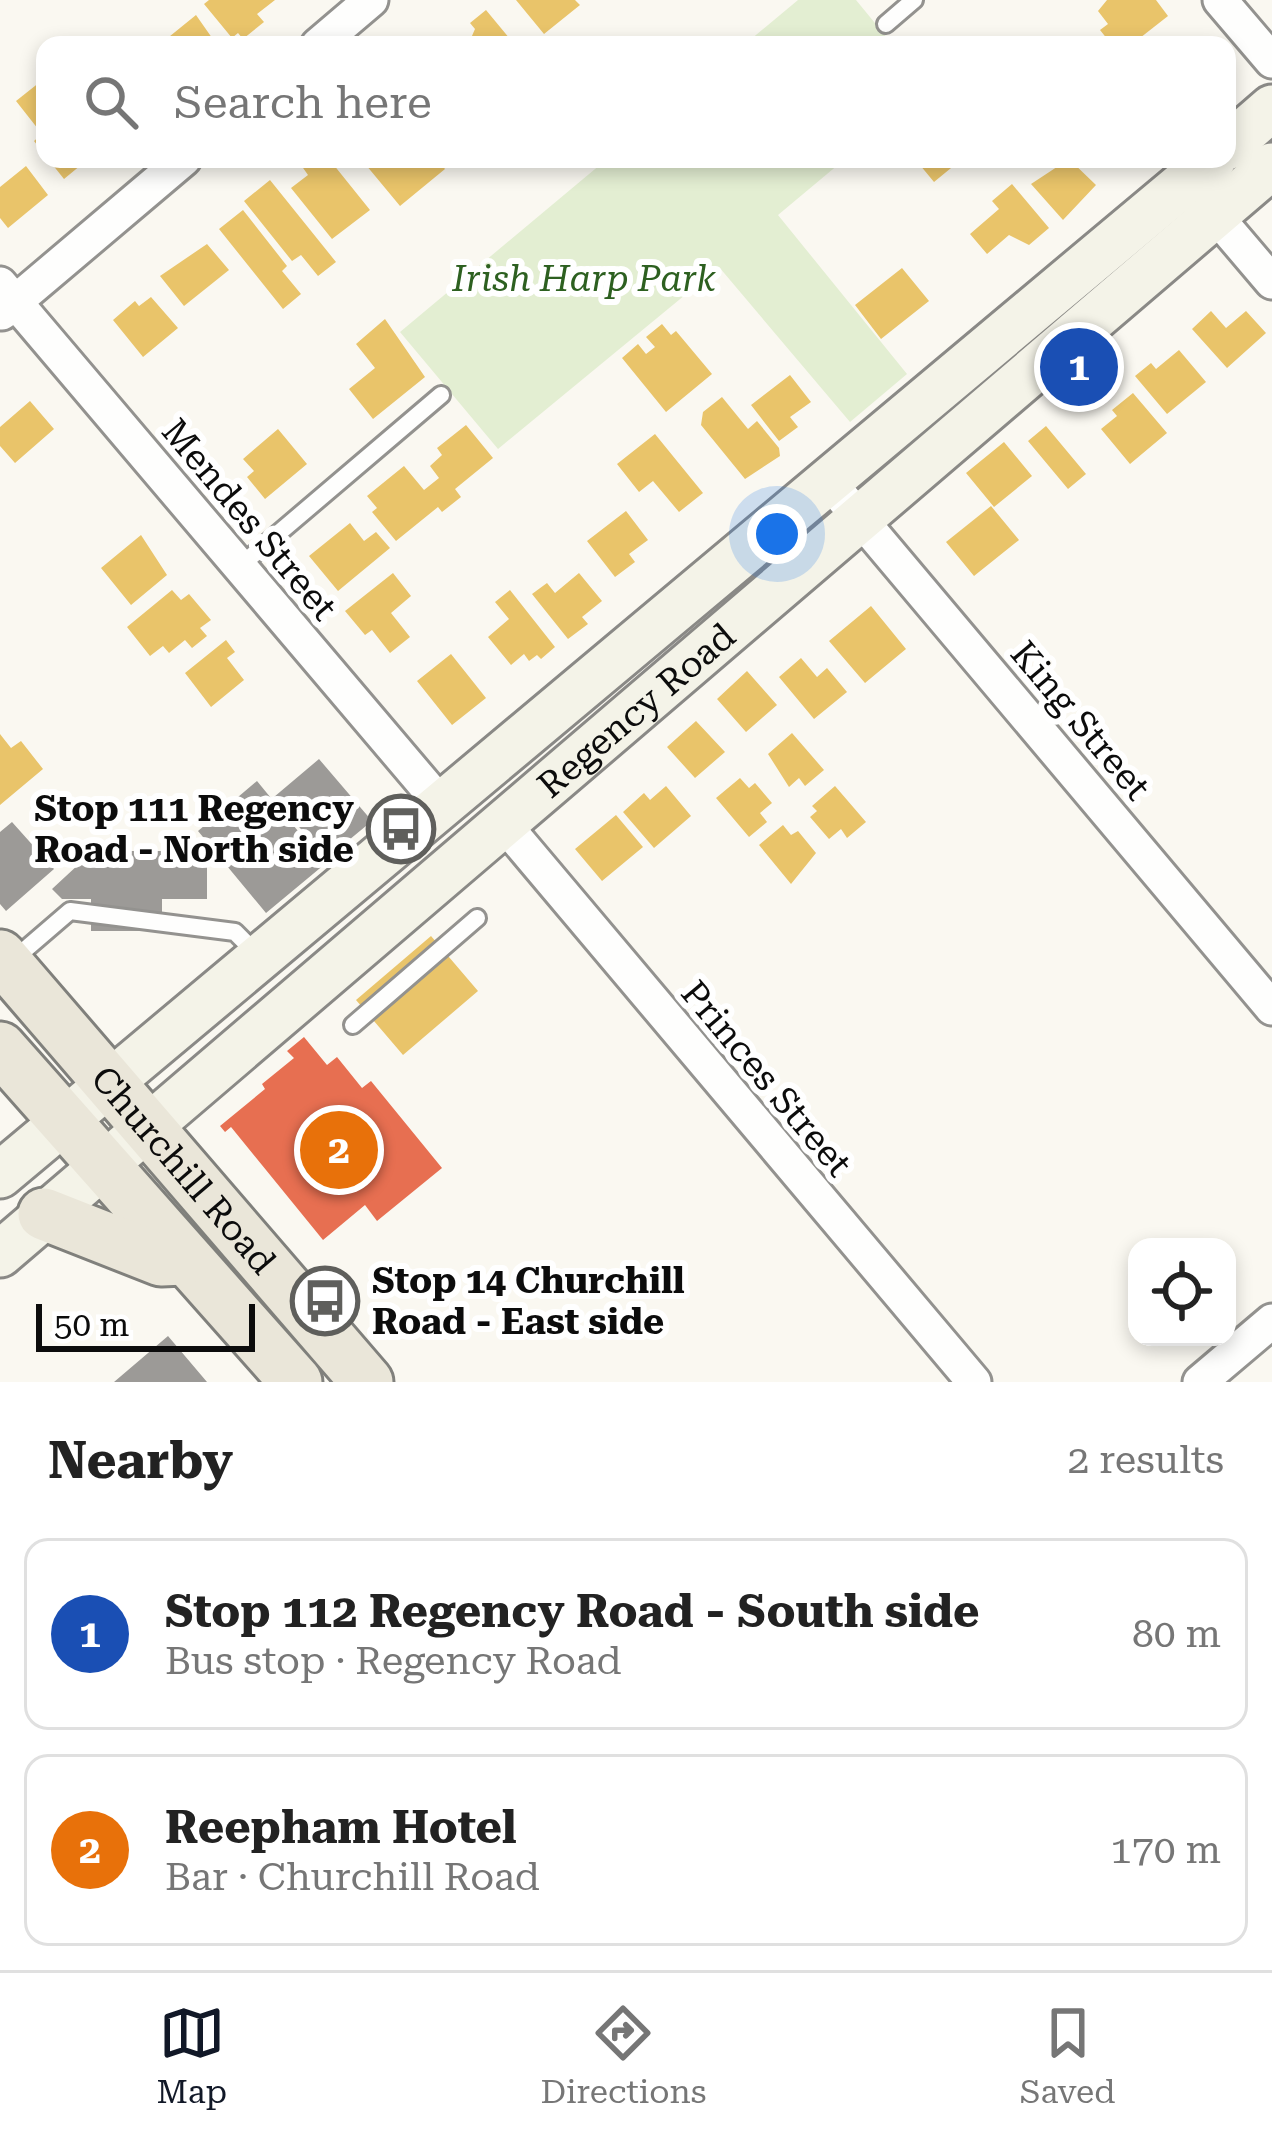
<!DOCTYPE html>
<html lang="en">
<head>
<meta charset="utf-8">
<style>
  body { margin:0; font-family:"Roboto Serif",serif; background:#f2f2f2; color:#222 }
  .controls { position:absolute; right:36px; bottom:36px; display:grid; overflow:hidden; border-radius:24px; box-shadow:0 6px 18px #0003 }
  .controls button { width:108px; height:108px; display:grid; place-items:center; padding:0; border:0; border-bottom:3px solid #e0e0e0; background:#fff; color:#222; font:60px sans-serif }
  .scale { position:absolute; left:36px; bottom:30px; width:219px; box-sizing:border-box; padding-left:12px; border:6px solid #0c0c0c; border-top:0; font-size:33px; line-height:42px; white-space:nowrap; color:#0c0c0c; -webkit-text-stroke:9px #fff; paint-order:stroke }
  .you { position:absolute; left:777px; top:534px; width:42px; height:42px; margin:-30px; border:9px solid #fff; border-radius:50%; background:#1a73e8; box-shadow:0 0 0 18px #1a73e833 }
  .badge { display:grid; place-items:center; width:78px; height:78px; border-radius:50%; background:#111827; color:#fff; font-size:39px; font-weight:700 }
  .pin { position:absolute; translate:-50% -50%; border:6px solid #fff; box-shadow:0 3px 12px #0006 }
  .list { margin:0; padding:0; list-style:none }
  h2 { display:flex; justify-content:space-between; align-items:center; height:156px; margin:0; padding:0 48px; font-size:51px }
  h2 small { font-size:39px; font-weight:400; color:#767676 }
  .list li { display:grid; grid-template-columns:78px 1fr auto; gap:36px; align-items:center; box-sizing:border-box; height:192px; margin:0 24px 24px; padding:0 24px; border:3px solid #e0e0e0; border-radius:24px }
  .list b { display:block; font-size:45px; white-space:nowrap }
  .list p { margin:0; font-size:39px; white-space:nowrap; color:#767676 }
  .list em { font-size:39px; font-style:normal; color:#767676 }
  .icon { flex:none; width:66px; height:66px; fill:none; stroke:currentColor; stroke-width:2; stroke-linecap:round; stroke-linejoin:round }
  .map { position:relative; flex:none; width:1272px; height:1382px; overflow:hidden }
  .search { position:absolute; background:#fff; box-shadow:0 6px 18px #0003; left:36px; right:36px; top:36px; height:132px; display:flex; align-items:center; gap:30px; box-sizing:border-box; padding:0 42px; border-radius:24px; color:#767676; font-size:45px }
  .sheet { height:588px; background:#fff }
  nav { display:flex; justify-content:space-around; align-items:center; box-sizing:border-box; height:168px; border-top:3px solid #e0e0e0; background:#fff; font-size:33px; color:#767676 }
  nav a { display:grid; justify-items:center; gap:6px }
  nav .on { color:#111827 }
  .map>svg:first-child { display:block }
  .green { fill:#e3eed2 }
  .homes { fill:#e9c46a }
  .shops { fill:#e76f51 }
  .building { fill:#9c9a97 }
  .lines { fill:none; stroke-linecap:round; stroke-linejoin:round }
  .service-casing { stroke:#93928f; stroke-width:22 }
  .minor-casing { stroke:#93928f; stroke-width:39 }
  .secondary-casing { stroke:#8a8986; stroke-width:51 }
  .primary-casing { stroke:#80807c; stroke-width:57 }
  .service { stroke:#fefefd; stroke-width:16 }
  .minor { stroke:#fefefd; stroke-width:33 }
  .secondary { stroke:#f4f3e8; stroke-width:45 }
  .primary { stroke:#eae6d9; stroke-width:51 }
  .labels { text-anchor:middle; stroke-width:12; stroke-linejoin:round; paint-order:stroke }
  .park-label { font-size:36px; font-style:italic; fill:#2d6020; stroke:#fff }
  .street-label { font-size:36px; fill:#0c0c0c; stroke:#fff }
  .poi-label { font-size:36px; font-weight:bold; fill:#0c0c0c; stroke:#fff; text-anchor:end }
</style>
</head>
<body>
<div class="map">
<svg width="1272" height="1382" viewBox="0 0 1272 1382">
  <rect width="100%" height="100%" fill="#faf8f1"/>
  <path class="green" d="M798 0H856L893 45H744Z
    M607 159H845L778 215 907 374 850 422 719 267 498 449 400 332Z"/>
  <path class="homes" d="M209 0H275L257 14 264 22 243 39 238 33 232 38 204 4Z
    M516 0H575L580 5 544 34Z
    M1107 0H1156L1168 16 1131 45H1112L1100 30 1108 24 1098 11Z
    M486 10 515 45H468L475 29 470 23Z
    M196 15 217 45H159Z
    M45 78V155L34 141 42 134 16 101Z
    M48 159H77L81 165 64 179Z
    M309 159H329L370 210 332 239 291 188 308 175 301 165Z
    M361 159H437L445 169 400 206Z
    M915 159H962L934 182Z
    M1069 159 1096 185 1063 220 1031 184Z
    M26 166 48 195 8 228 0 218V187Z
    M270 180 336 262 318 276 301 255 292 261 244 201Z
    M1012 184 1049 228 1029 245 1009 235 987 254 970 234 999 209 992 201Z
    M243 210 287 266 282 271 301 294 283 309 219 229Z
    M207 244 229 270 184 306 160 276Z
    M902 268 929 301 881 339 855 305Z
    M151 297 178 328 143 357 113 320 135 301 139 306Z
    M1211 311 1226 328 1246 311 1266 333 1227 368 1192 329Z
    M385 319 425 377 373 419 349 389 375 368 356 344Z
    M662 324 671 335 676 331 712 374 666 412 622 358 638 344 646 354 655 347 646 337Z
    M1179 350 1206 382 1167 414 1135 376 1151 363 1156 369Z
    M790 375 811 402 790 417 798 427 779 441 751 405Z
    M1133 393 1167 433 1130 464 1101 429 1117 416 1112 410Z
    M722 397 748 429 757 421 779 448 780 456 745 479 701 425 703 412Z
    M30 401 54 429 15 463 0 446V427Z
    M466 425 493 458 455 489 461 497 442 512 438 507 396 541 372 512 377 508 367 496 404 466 424 490 439 478 430 466 442 455 437 448Z
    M1046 426 1086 474 1068 489 1028 441Z
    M278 429 307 464 265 499 247 477 254 471 243 459Z
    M655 434 703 493 679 512 653 481 639 492 617 464Z
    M1004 442 1032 476 994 507 966 473Z
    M991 506 1019 540 974 576 946 542Z
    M626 511 648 540 629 554 635 562 615 577 587 541Z
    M350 523 364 541 376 532 390 548 338 591 309 556Z
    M141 535 167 575 131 605 101 568Z
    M393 573 411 596 391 613 410 637 390 653 372 630 365 635 345 611Z
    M579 573 602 601 582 617 588 624 568 639 532 594 547 583 555 593Z
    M172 590 181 600 189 594 211 620 200 628 207 636 192 648 185 640 169 653 163 646 150 656 127 627Z
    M510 590 555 647 541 659 537 655 529 661 524 654 511 665 488 637 509 619 495 602Z
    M871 606 906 649 865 683 829 641Z
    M226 640 235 652 227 658 244 680 211 707 185 673Z
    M451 654 486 698 452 725 417 681Z
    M801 658 817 677 827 668 847 692 814 719 779 677Z
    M747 671 777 705 746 732 717 699Z
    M696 721 725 752 695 778 667 747Z
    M792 733 824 770 805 786 799 778 789 787 768 754Z
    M0 734 11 748 21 741 43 769 0 805Z
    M740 778 749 788 755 783 772 803 760 813 767 822 749 837 716 798Z
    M666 786 691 816 654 848 623 812 644 793 650 800Z
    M835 786 866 822 847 838 841 829 829 839 810 817 817 811 812 806Z
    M616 815 643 847 602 881 575 849Z
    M783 825 791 835 798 831 816 853 791 884 759 845Z
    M431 936 478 991 403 1055 356 1000Z"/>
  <path class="shops" d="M304 1037 327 1065 337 1057 362 1088 371 1081 442 1168 377 1221 365 1205 323 1240 231 1127 225 1132 220 1126 265 1089 262 1084 294 1058 287 1051Z"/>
  <path class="building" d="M319 759 372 821 326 859 274 797Z
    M257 781 325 864 266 913 198 831Z
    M12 822 54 869 6 911 0 904V832Z
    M93 851H207V899H162V931H91V899H62L52 889Z
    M168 1336 207 1382H114Z"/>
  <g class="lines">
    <defs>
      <path id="service" d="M886 24 914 0
        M240 566 441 395
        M13 960 70 911 235 932 258 955
        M353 1025 477 918"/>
      <path id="minor" d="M1220 0 1272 61
        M318 45 371 0
        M1203 201 1272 282
        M0 284 441 804
        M2 313 184 159
        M830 483 1272 1008
        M503 823 974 1382
        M1200 1382 1272 1321"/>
      <g id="secondary">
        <path d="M1227 147 1272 108"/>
        <path d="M0 1175 1213 159"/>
        <path id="s1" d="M0 1254 1272 166"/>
      </g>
      <g id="primary">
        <path id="s2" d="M0 956 367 1382"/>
        <path d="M0 1048 296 1382"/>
        <path d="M44 1214 161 1260 184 1259"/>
      </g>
    </defs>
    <use href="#service" class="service-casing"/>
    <use href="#minor" class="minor-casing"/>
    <use href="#secondary" class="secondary-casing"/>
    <use href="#primary" class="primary-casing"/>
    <use href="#service" class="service"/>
    <use href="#minor" class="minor"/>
    <use href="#secondary" class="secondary"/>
    <use href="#primary" class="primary"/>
  </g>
  <defs>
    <symbol id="bus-ring" viewBox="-11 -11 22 22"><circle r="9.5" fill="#fff" stroke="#5f5f5c" stroke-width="1.5"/><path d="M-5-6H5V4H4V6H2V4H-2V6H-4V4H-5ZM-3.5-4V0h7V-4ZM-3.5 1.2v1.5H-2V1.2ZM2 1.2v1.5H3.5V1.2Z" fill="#5f5f5c"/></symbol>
  </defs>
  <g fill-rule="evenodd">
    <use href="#bus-ring" x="363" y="791" width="76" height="76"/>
    <use href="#bus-ring" x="287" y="1263" width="76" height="76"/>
  </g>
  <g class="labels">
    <g class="park-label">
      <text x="584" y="291">Irish Harp Park</text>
    </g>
    <g class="street-label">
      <text transform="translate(250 519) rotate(50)" y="13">Mendes Street</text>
      <text dy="13" stroke="none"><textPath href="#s1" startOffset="837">Regency Road</textPath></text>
      <text transform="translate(1081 720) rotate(50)" y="13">King Street</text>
      <text transform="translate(767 1078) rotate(50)" y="13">Princes Street</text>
      <text dy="13" stroke="none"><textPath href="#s2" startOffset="282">Churchill Road</textPath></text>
    </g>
    <g class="poi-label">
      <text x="354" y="821">Stop 111 Regency<tspan x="354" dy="41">Road - North side</tspan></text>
      <text x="372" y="1293" text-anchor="start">Stop 14 Churchill<tspan x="372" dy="41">Road - East side</tspan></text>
    </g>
  </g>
</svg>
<div class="controls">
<button><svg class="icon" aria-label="locate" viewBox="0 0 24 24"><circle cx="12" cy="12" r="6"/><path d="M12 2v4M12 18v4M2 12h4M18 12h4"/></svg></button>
</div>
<div class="scale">50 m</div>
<div class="you"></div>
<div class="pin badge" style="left:1079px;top:367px;background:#1a4fb4">1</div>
<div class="pin badge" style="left:339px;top:1150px;background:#e8710a">2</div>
<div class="search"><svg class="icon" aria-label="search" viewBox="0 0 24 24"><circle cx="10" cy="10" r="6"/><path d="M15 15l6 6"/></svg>Search here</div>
</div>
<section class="sheet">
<h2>Nearby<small>2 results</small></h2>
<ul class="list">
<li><span class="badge" style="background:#1a4fb4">1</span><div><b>Stop 112 Regency Road - South side</b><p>Bus stop · Regency Road</p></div><em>80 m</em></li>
<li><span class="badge" style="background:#e8710a">2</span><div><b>Reepham Hotel</b><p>Bar · Churchill Road</p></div><em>170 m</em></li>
</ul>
</section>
<nav>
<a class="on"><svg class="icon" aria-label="map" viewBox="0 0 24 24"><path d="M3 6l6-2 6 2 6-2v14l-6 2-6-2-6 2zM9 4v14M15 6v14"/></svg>Map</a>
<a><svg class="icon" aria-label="directions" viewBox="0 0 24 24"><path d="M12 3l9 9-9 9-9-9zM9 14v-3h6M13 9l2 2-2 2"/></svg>Directions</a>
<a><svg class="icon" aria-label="saved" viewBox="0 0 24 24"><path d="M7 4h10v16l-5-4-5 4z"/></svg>Saved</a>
</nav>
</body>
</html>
